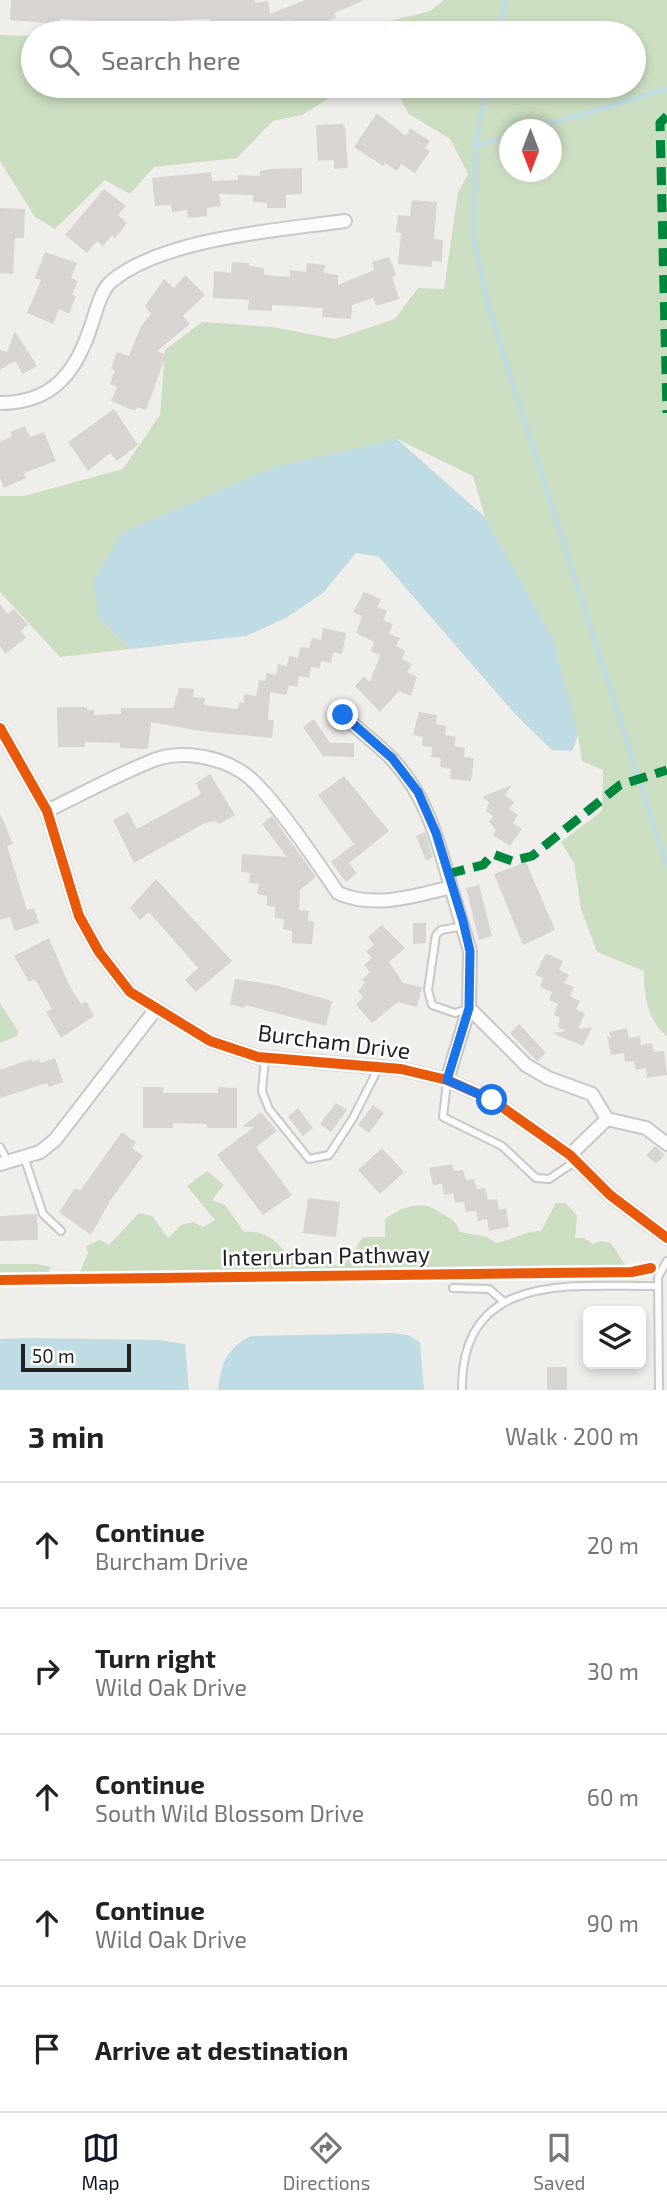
<!DOCTYPE html>
<html lang="en">
<head>
<meta charset="utf-8">
<style>
  body { margin:0; font-family:"Exo 2",sans-serif; background:#f2f2f2; color:#222 }
  .controls { position:absolute; right:21px; bottom:21px; display:grid; overflow:hidden; border-radius:10px; box-shadow:0 4px 10px #0003 }
  .controls button { width:63px; height:63px; display:grid; place-items:center; padding:0; border:0; border-bottom:2px solid #e0e0e0; background:#fff; color:#222; font:35px sans-serif }
  .compass { position:absolute; left:499px; top:119px; width:63px; height:63px; border-radius:50%; background:#fff; box-shadow:0 4px 10px #0003; rotate:180deg }
  .scale { position:absolute; left:21px; bottom:18px; width:110px; box-sizing:border-box; padding-left:7px; border:4px solid #222; border-top:0; font-size:19px; line-height:24px; white-space:nowrap; color:#222; -webkit-text-stroke:5px #fff; paint-order:stroke }
  .stop { position:absolute; width:21px; height:21px; margin:-16px; border:5px solid #1a73e8; border-radius:50%; background:#fff }
  .stop.end { background:#1a73e8; border-color:#fff; box-shadow:0 2px 7px #0008 }
  .list { margin:0; padding:0; list-style:none }
  h2 { display:flex; justify-content:space-between; align-items:center; height:91px; margin:0; padding:0 28px; font-size:30px }
  h2 small { font-size:23px; font-weight:400; color:#767676 }
  .list li { display:grid; grid-template-columns:46px 1fr auto; gap:21px; align-items:center; box-sizing:border-box; height:126px; padding:0 28px; border-top:2px solid #e0e0e0 }
  .list b { display:block; font-size:26px; white-space:nowrap }
  .list p { margin:0; font-size:23px; white-space:nowrap; color:#767676 }
  .list em { font-size:23px; font-style:normal; color:#767676 }
  .icon { flex:none; width:38px; height:38px; fill:none; stroke:currentColor; stroke-width:2; stroke-linecap:round; stroke-linejoin:round }
  .map { position:relative; flex:none; width:667px; height:1390px; overflow:hidden }
  .search { position:absolute; background:#fff; box-shadow:0 4px 10px #0003; left:21px; right:21px; top:21px; height:77px; display:flex; align-items:center; gap:18px; box-sizing:border-box; padding:0 24px; border-radius:38px; color:#767676; font-size:26px }
  .sheet { height:721px; background:#fff }
  nav { display:flex; justify-content:space-around; align-items:center; box-sizing:border-box; height:98px; border-top:2px solid #e0e0e0; background:#fff; font-size:19px; color:#767676 }
  nav a { display:grid; justify-items:center; gap:4px }
  nav .on { color:#111827 }
  .map>svg:first-child { display:block }
  .forest { fill:#cbdec1; fill-rule:evenodd }
  .water { fill:#bfdbe3 }
  .lines { fill:none; stroke-linecap:round; stroke-linejoin:round }
  .stream { stroke:#bfdbe3; stroke-width:4.5 }
  .building { fill:#d7d4d2 }
  .service-casing { stroke:#c9c8c7; stroke-width:10 }
  .minor-casing { stroke:#c9c8c7; stroke-width:16 }
  .service { stroke:#fdfcfc; stroke-width:6 }
  .minor { stroke:#fdfcfc; stroke-width:12 }
  .quiet { stroke:#00873e; stroke-width:9; stroke-dasharray:18 9; stroke-linecap:butt }
  .cycleway-casing { stroke:#fff; stroke-width:15 }
  .cycleway { stroke:#e8590c; stroke-width:10 }
  .route { stroke:#1a73e8; stroke-width:9 }
  .labels { text-anchor:middle; stroke-width:5; stroke-linejoin:round; paint-order:stroke }
  .street-label { font-size:23px; fill:#222; stroke:#fff }
</style>
</head>
<body>
<div class="map">
<svg width="667" height="1390" viewBox="0 0 667 1390">
  <rect width="100%" height="100%" fill="#f0eeeb"/>
  <path class="forest" d="M444 0H667V1037C647 1019 644 996 644 971L597 952 581 909 574 863 561 842 602 811 603 770 582 761 578 735 485 517 473 476 397 439 98 618 131 649 60 657 0 592V496H24L123 469 160 415 165 350 202 322 273 327 335 339 395 319 418 288 444 289 458 193 468 174 450 139 409 114 393 86H634V33H342L430 11ZM510 130H552V172H510Z
    M0 35 33 36V86H385L375 92 336 94 302 115 273 121 237 158 154 167 130 194 105 180 55 229 35 217 0 161Z
    M0 1003 18 1031 17 1036 0 1043Z
    M207 1171 224 1185 212 1200 225 1205 244 1232C261 1230 275 1238 285 1252L297 1250 303 1264 317 1260 339 1266C354 1259 354 1248 363 1237H385V1219C404 1206 422 1199 441 1213 452 1220 456 1220 460 1232L487 1237 496 1243C512 1240 525 1231 541 1231L556 1203H566L577 1216 575 1238H584L593 1244 600 1241 611 1243 626 1266 79 1274 88 1253 86 1246 100 1240 109 1245 139 1213 152 1216 168 1238 181 1225 193 1222 203 1227 215 1220 187 1186Z
    M0 1264H36L51 1267 48 1273H0Z"/>
  <path class="water" d="M397 439 485 517 553 639 578 735 572 751 552 750 515 714 379 557 356 553 323 593 286 618 246 636 131 649 98 618 94 580 122 533 274 467Z
    M393 1333 408 1335 420 1342 424 1390H218C221 1365 226 1348 251 1336Z
    M33 1338 159 1340 185 1344 189 1390H0V1339Z"/>
  <g class="lines">
    <path class="stream" d="M498 33 505 0
      M487 86 475 146 474 239 488 306 667 867
      M529 130 667 89
      M475 146 510 135"/>
  </g>
  <path class="building" d="M11 0H254L255 3 268 1 270 14 305 0H365L334 13 336 18 295 32 290 20 219 33H212L209 19 128 23 60 19V24L10 20Z
    M377 113 406 136 410 128 430 141 425 148 430 151 415 173 401 164 397 171 385 163 383 166 354 147Z
    M342 124 345 127 348 168 334 169V160L318 161 316 125Z
    M302 168V194L286 195V208H267V203L253 202V195L219 194 221 206 207 208V216L188 218 187 210 172 212 171 205 155 206 152 178 211 172 212 181 238 180V175L260 176V171L272 169Z
    M104 189 126 206 118 215 127 223 115 238 112 235 103 246 97 241 87 253 65 235Z
    M412 200 437 202 434 239 443 240 442 262 432 261V267L398 264 401 233 396 232 398 215 410 216Z
    M0 208 25 209 24 238H15L13 274 0 273Z
    M45 252 77 263 71 278 78 281 72 295 76 296 69 314 59 309 53 324 27 313 41 280 35 278Z
    M389 257 396 275 392 277 399 299 376 306 373 298 352 305 351 319 322 317 323 308 272 305V311L248 310 249 300 213 298 214 271 231 273 232 262 250 263 249 266 264 268V275L290 277V270L306 272 307 263 325 265 324 273 338 275V285L374 270 372 262Z
    M185 275 205 295 183 316 190 324 157 351 166 355 146 410 137 407 135 411 111 401 117 387 110 384 115 371 111 368 117 352 129 356 141 326 151 314 145 306 164 279 174 288Z
    M15 331 37 366 23 374 15 361 0 370V350L7 352Z
    M114 409 138 445 117 461 110 453 88 471 68 442Z
    M25 426 30 437 44 432 56 461 24 473 26 478 4 488 0 478V442L12 436 10 432Z
    M364 592 381 599 377 607 387 611 383 620 393 624 389 634 400 638 396 646 405 651 402 659 412 664 407 672 417 677 411 696 399 691 380 712 355 686 364 676 370 682 380 655 371 651 374 642 356 633 362 616 353 612Z
    M0 604 8 614 14 609 28 625 21 631 26 638 5 654 0 646Z
    M323 628 346 633 342 654 333 652 331 663 321 661 320 668 311 667 309 678 299 676 297 687 289 685 286 695 270 692 268 720H274L272 738 201 731 151 722 148 749 120 748V743L85 742V747H58L57 707H87V710H94V715L121 714V708H173L179 688 194 689 193 697 205 698 204 705 238 709 239 702 244 703V694L256 696 259 680 265 681 267 673 276 675 278 664 287 666 289 656 298 658 300 647 309 648 312 638 321 640Z
    M419 712 437 715 436 724 446 726 445 735 456 737 454 746 465 748 464 757 474 758 471 781 450 779 451 769 440 767 441 758 431 757 432 747 422 746 423 737 413 735Z
    M314 719 330 743H354V757L323 756 303 727Z
    M210 774 235 815 219 824 216 821 205 823 134 863 113 820 128 812 137 829 201 794 196 783Z
    M344 776 389 831 349 863 357 873 346 882 331 862 354 844 318 795Z
    M512 785 505 795 514 802 509 809 518 815 513 823 522 829 510 846 493 835 496 830 489 822 493 816 486 811 489 802 482 797Z
    M0 813 13 844 7 846 27 910 34 908 39 923 15 931 10 917 0 920Z
    M272 816 316 877 300 890 299 910 309 911 308 921 314 922 312 944 292 943V931L283 929 284 919 275 918V907L267 906V896L257 894 259 884 249 883 250 873 241 872 242 854 287 857 262 824Z
    M425 832 433 857 426 861 416 836Z
    M526 862 555 930 523 945 494 874Z
    M156 879 232 961 196 992 185 980 198 968 149 912 140 920 130 908Z
    M479 885 492 936 479 940 466 888Z
    M413 923H426V943L413 944Z
    M382 925 405 948 389 962 403 983 422 987 417 1007 398 1002 372 1023 356 1005 363 997 358 991 365 983 362 980 370 972 364 965 372 958 366 951 374 945 368 937Z
    M49 938 69 985 81 1004 86 1001 94 1016 61 1038 46 1012 52 1009 35 979 29 982 14 956Z
    M546 953 563 961 559 970 569 975 564 983 574 987 570 996 580 1001 576 1009 585 1014 578 1029 592 1027 583 1046 552 1033 566 1031 558 1027 560 1018 554 1015 558 1004 549 1000 552 992 540 987 543 978 535 975Z
    M235 979 275 985 332 1001 326 1026 245 1005 244 1008 230 1004Z
    M519 1024 546 1053 537 1061 510 1033Z
    M627 1028 629 1038 640 1036 641 1045 652 1043 654 1052 664 1051 667 1075 647 1078 646 1068 636 1070 634 1061 625 1062 624 1053 611 1055 607 1036 611 1038 609 1032Z
    M55 1058 63 1082 49 1087 47 1083 0 1098V1070L31 1059 33 1062 39 1059 41 1063Z
    M143 1087H163V1093H218V1087L237 1088V1128H207V1124L173 1123V1128H143Z
    M336 1103 347 1110 331 1132 320 1124Z
    M373 1105 384 1113 369 1133 358 1125Z
    M298 1108 313 1128 303 1136 288 1117Z
    M261 1112 277 1131 256 1147 292 1195 263 1215 217 1155 254 1127H242Z
    M122 1132 136 1142 132 1148 143 1156 110 1201 91 1235 59 1212 75 1188 80 1191Z
    M655 1146 665 1155 656 1164 646 1155Z
    M382 1148 404 1172 380 1194 358 1170Z
    M452 1164 454 1171 463 1170 466 1180 474 1179 477 1189 485 1188 488 1200 497 1199 499 1210 506 1208 509 1227 489 1231 487 1219 478 1221 476 1211 466 1212 464 1202 455 1203 453 1193 444 1195 442 1184 433 1185 429 1168Z
    M308 1198 340 1202 336 1237 303 1233Z
    M37 1214 38 1240 0 1241V1216Z
    M547 1367H567V1390H547Z"/>
  <g class="lines">
    <defs>
      <path id="service" d="M464 926 441 930 436 935 428 990 432 1005 455 1013 467 1009
        M265 1058 262 1091 269 1109 309 1159 329 1155 353 1118 379 1067
        M447 1082 443 1117 502 1146 536 1178 549 1179 576 1161
        M0 1147 8 1162
        M24 1157 43 1214 61 1231
        M453 1288 489 1289 504 1302
        M462 1390C461 1269 574 1287 658 1286
        M659 1390 658 1277 667 1261"/>
      <path id="minor" d="M0 403C54 403 77 371 92 323 97 309 101 289 113 280 166 238 279 230 345 221
        M343 715C359 731 377 743 392 759 426 795 438 840 451 887
        M0 728 47 811 79 916 99 952 130 992 210 1041 258 1057 401 1069 447 1080 492 1100 570 1155 610 1195 667 1238
        M47 811C82 794 118 774 154 760 182 750 217 756 242 772 268 788 319 865 338 893 374 909 415 896 451 887L470 951 469 1008 526 1065 548 1078 592 1094 607 1119 646 1128 667 1144
        M447 1080 469 1008
        M570 1155 607 1119
        M0 1164 40 1152 55 1140 156 1009"/>
    </defs>
    <use href="#service" class="service-casing"/>
    <use href="#minor" class="minor-casing"/>
    <use href="#service" class="service"/>
    <use href="#minor" class="minor"/>
    <path class="quiet" d="M667 116 660 123 667 413
      M447 874 483 865 493 854 512 861 532 856 620 785 667 770"/>
    <defs>
      <path id="cycleway" d="M0 728 47 811 79 916 99 952 130 992 210 1041 258 1057 401 1069 447 1080 492 1100 570 1155 610 1195 667 1238
        M0 1280 632 1272 651 1268"/>
    </defs>
    <use href="#cycleway" class="cycleway-casing"/>
    <use href="#cycleway" class="cycleway"/>
  </g>
  <g class="lines">
    <path class="route" d="M343 715 392 758 418 792 436 833 463 921 470 951 469 1008 447 1080 492 1100"/>
  </g>
  <g class="labels">
    <g class="street-label">
      <text transform="translate(334 1042) rotate(7)" y="8">Burcham Drive</text>
      <text transform="translate(326 1256) rotate(-1)" y="8">Interurban Pathway</text>
    </g>
  </g>
</svg>
<div class="controls">
<button><svg class="icon" aria-label="layers" viewBox="0 0 24 24"><path d="M12 4l9 5-9 5-9-5zM3 14l9 5 9-5"/></svg></button>
</div>
<svg class="compass" viewBox="-18 -18 36 36"><path d="M0-13l5 13h-10z" fill="#e53935"/><path d="M0 13l5-13h-10z" fill="#767676"/></svg>
<div class="scale">50 m</div>
<div class="stop" style="left:492px;top:1100px"></div>
<div class="stop end" style="left:343px;top:715px"></div>
<div class="search"><svg class="icon" aria-label="search" viewBox="0 0 24 24"><circle cx="10" cy="10" r="6"/><path d="M15 15l6 6"/></svg>Search here</div>
</div>
<section class="sheet">
<h2>3 min<small>Walk · 200 m</small></h2>
<ul class="list">
<li><svg class="icon" aria-label="ahead" viewBox="0 0 24 24"><path d="M12 20V5M6 11l6-6 6 6"/></svg><div><b>Continue</b><p>Burcham Drive</p></div><em>20 m</em></li>
<li><svg class="icon" aria-label="right" viewBox="0 0 24 24"><path d="M7 20v-9h11M14 6l5 5-5 5"/></svg><div><b>Turn right</b><p>Wild Oak Drive</p></div><em>30 m</em></li>
<li><svg class="icon" aria-label="ahead" viewBox="0 0 24 24"><path d="M12 20V5M6 11l6-6 6 6"/></svg><div><b>Continue</b><p>South Wild Blossom Drive</p></div><em>60 m</em></li>
<li><svg class="icon" aria-label="ahead" viewBox="0 0 24 24"><path d="M12 20V5M6 11l6-6 6 6"/></svg><div><b>Continue</b><p>Wild Oak Drive</p></div><em>90 m</em></li>
<li><svg class="icon" aria-label="arrive" viewBox="0 0 24 24"><path d="M6 21V4h12l-3 4 3 4H6"/></svg><div><b>Arrive at destination</b></div></li>
</ul>
</section>
<nav>
<a class="on"><svg class="icon" aria-label="map" viewBox="0 0 24 24"><path d="M3 6l6-2 6 2 6-2v14l-6 2-6-2-6 2zM9 4v14M15 6v14"/></svg>Map</a>
<a><svg class="icon" aria-label="directions" viewBox="0 0 24 24"><path d="M12 3l9 9-9 9-9-9zM9 14v-3h6M13 9l2 2-2 2"/></svg>Directions</a>
<a><svg class="icon" aria-label="saved" viewBox="0 0 24 24"><path d="M7 4h10v16l-5-4-5 4z"/></svg>Saved</a>
</nav>
</body>
</html>
